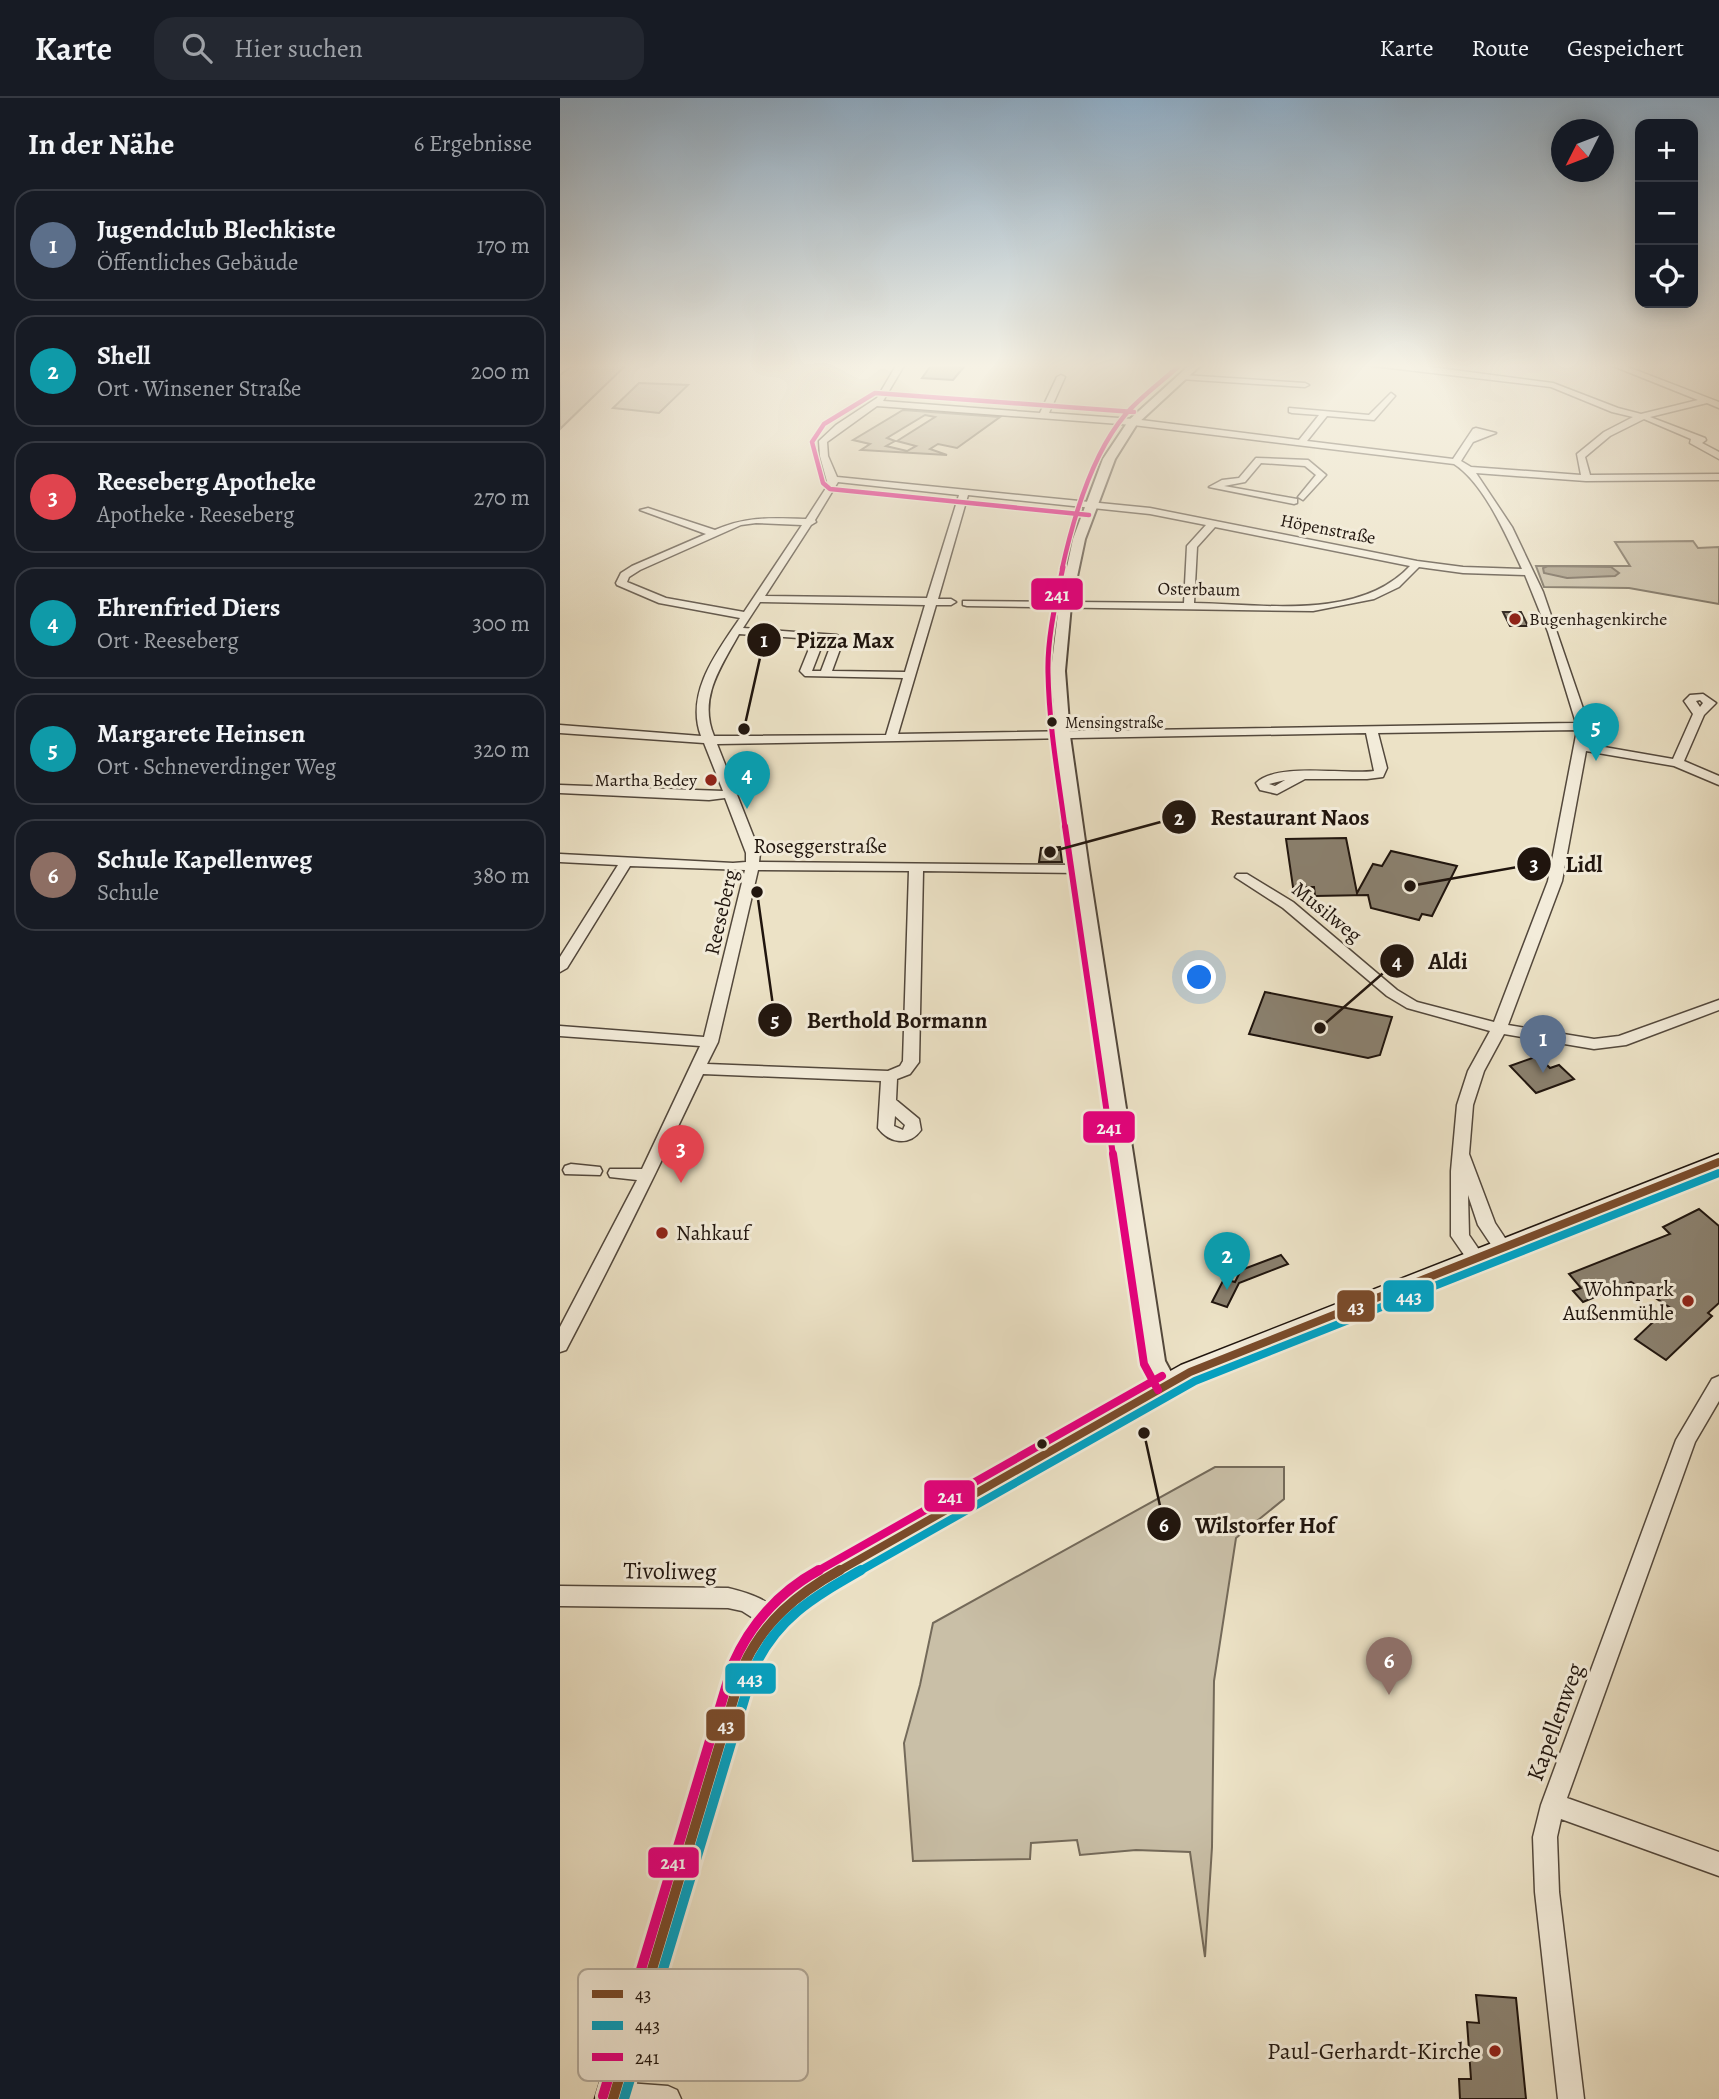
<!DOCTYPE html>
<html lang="de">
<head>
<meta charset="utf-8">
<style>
  body { margin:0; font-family:Alegreya,serif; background:#242831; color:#f1f3f6 }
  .controls { position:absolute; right:21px; top:21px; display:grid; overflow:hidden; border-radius:14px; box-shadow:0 4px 18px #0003 }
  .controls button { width:63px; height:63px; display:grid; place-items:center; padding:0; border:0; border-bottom:2px solid #363941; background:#171b24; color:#f1f3f6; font:35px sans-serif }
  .compass { position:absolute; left:991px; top:21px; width:63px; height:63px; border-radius:50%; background:#171b24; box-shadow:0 4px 18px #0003; rotate:228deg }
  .you { position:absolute; left:640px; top:880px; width:24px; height:24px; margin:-18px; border:5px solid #fff; border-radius:50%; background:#1a73e8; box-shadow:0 0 0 10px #1a73e833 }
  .badge { display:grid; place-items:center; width:46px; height:46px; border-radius:50%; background:#d93025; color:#fff; font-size:23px; font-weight:700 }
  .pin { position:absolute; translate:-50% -58px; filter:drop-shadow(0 2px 4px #0008) }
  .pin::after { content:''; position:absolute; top:37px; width:24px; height:21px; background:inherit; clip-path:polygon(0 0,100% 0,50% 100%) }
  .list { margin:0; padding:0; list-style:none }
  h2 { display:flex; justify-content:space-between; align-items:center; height:91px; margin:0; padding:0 28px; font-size:30px }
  h2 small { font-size:23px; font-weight:400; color:#9ea1a6 }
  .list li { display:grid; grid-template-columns:46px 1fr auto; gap:21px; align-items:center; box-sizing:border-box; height:112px; margin:0 14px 14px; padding:0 14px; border:2px solid #363941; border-radius:21px }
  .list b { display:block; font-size:26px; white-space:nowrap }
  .list p { margin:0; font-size:23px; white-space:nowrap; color:#9ea1a6 }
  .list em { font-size:23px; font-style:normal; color:#9ea1a6 }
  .icon { flex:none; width:38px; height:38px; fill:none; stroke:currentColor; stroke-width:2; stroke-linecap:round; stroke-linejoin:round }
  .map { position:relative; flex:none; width:1159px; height:2001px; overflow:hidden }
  header { display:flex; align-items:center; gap:42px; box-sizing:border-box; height:98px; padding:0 35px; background:#171b24; border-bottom:2px solid #363941 }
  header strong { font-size:33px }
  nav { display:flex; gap:38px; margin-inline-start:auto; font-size:24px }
  .search { width:490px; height:63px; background:#242831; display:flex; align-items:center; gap:18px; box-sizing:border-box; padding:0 24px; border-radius:21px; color:#9ea1a6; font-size:26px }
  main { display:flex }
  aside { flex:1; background:#171b24 }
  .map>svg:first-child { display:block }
  .green { fill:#c9bfa7; stroke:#746a5a; stroke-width:2; fill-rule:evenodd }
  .water { fill:#a79c87; stroke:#716657; stroke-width:2 }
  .building { fill:#8a806e; stroke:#20150e; stroke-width:2 }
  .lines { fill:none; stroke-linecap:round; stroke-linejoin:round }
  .minor-casing { stroke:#53483c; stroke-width:3 }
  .tertiary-casing { stroke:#53483c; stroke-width:4 }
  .secondary-casing { stroke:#20150e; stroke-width:3 }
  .minor { fill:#f3ecda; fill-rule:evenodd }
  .tertiary { fill:#f3ecda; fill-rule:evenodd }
  .secondary { fill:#f3ecda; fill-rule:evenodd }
  .bus-1-far1-casing { stroke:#f3ecda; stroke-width:13 }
  .bus-1-casing { stroke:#f3ecda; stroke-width:16 }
  .bus-2-far1-casing { stroke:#f3ecda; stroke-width:13 }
  .bus-2-casing { stroke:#f3ecda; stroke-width:16 }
  .bus-3-far4-casing { stroke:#f3ecda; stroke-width:7 }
  .bus-3-far3-casing { stroke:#f3ecda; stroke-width:9 }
  .bus-3-far2-casing { stroke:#f3ecda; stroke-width:11 }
  .bus-3-far1-casing { stroke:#f3ecda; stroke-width:13 }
  .bus-3-casing { stroke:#f3ecda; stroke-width:16 }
  .bus-1-far1 { stroke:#7a4b2a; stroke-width:8 }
  .bus-1 { stroke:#7a4b2a; stroke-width:10 }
  .bus-2-far1 { stroke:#02a2c4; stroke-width:8 }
  .bus-2 { stroke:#02a2c4; stroke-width:10 }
  .bus-3-far4 { stroke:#e5007d; stroke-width:4.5 }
  .bus-3-far3 { stroke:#e5007d; stroke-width:5 }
  .bus-3-far2 { stroke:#e5007d; stroke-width:6 }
  .bus-3-far1 { stroke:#e5007d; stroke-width:8 }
  .bus-3 { stroke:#e5007d; stroke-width:10 }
  .poi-dot { fill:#8f2418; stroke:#f3ecda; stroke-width:2.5 }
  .bus-dot { fill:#20150e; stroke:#f3ecda; stroke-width:2.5 }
  .labels { text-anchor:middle; stroke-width:6; stroke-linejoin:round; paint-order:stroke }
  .far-bus-label { font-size:16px; fill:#20150e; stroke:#f3ecda; text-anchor:start }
  .far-street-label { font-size:18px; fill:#20150e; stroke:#f3ecda }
  .far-poi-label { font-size:18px; fill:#20150e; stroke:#f3ecda; text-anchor:start }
  .street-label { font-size:21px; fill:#20150e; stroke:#f3ecda }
  .poi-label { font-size:21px; fill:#20150e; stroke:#f3ecda; text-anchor:start }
  .near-street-label { font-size:24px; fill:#20150e; stroke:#f3ecda }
  .near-poi-label { font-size:24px; fill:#20150e; stroke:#f3ecda; text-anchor:end }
  .key { fill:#f3ecda; stroke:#b4ac9d; stroke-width:2 }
  .key-label { font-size:19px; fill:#20150e }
  .leader { fill:none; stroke:#20150e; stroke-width:2.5 }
  .callout-dot { fill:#20150e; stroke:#f3ecda; stroke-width:2.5 }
  .mark-label { font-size:21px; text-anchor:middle; font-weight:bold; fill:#fff }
  .callout-label { font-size:23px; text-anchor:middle; font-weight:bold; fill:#20150e; stroke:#f3ecda; stroke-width:6; stroke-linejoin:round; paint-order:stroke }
  .line-badge { stroke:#f3ecda; stroke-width:2.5 }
  .badge-label { font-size:19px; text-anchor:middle; font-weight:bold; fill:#fff }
</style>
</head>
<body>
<header>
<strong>Karte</strong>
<div class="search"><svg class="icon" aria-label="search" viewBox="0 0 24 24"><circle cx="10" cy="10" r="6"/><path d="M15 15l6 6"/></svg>Hier suchen</div>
<nav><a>Karte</a><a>Route</a><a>Gespeichert</a></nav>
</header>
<main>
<aside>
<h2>In der Nähe<small>6 Ergebnisse</small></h2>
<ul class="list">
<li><span class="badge" style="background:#5c6f8a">1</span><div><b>Jugendclub Blechkiste</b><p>Öffentliches Gebäude</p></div><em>170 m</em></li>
<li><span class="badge" style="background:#0f9aa8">2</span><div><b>Shell</b><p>Ort · Winsener Straße</p></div><em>200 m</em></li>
<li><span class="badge" style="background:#e0444e">3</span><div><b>Reeseberg Apotheke</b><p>Apotheke · Reeseberg</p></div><em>270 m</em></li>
<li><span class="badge" style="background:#0f9aa8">4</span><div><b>Ehrenfried Diers</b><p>Ort · Reeseberg</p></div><em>300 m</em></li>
<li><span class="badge" style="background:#0f9aa8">5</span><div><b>Margarete Heinsen</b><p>Ort · Schneverdinger Weg</p></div><em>320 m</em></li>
<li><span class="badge" style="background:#8d6e63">6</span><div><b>Schule Kapellenweg</b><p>Schule</p></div><em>380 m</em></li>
</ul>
</aside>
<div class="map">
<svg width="1159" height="2001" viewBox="0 0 1159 2001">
  <rect width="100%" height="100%" fill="#ece2c6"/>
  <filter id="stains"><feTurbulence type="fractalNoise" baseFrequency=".00286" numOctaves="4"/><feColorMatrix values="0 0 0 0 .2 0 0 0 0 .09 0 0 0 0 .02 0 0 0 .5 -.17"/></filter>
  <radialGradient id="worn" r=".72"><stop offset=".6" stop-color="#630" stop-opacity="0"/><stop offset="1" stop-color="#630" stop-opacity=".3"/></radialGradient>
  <path class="green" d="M15 266H67L0 331V277Z
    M79 285 128 287 99 315 53 310Z
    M343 312 440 319 397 350 378 346 370 351 387 357 301 352 310 346 293 342ZM365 317 375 319 337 343 356 348 347 353 326 348 335 343 327 340Z
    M1133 443 1138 450 1159 449V506L1069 490 984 489 976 468H1070L1055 444Z
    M655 1369H724V1401L676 1440 654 1583 652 1749 645 1859 630 1754 576 1752 520 1757 517 1742 471 1745 470 1761 353 1763 344 1645 360 1587 373 1525Z"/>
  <path class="water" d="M988 468 1051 469 1059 475 1055 478 1007 480 984 475 983 470Z"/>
  <path class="building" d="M372 266 386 268 404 269 393 282 362 280Z
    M943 514H961L968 528H950Z
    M786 740 797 795 813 766 822 768 831 753 897 768 872 818 862 816 859 822 811 810 808 797 755 798 754 789H733L726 741Z
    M500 749 502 764H479L481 750Z
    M705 894 832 919 820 957 808 960 689 936Z
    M978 958 990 970 999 967 1014 981 976 995 950 968Z
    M1139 1111 1159 1128V1205L1148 1215 1152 1218 1106 1262 1075 1241 1109 1209 1071 1184 1023 1204 1013 1193 1021 1190 1009 1176 1110 1136 1103 1129Z
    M721 1157 728 1166 679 1185 667 1209 652 1204 664 1181 675 1184 681 1172Z
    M916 1897 956 1900 966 2001H900L899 1981H911L907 1924 919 1925Z"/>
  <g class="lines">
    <defs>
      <path id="minor" d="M337 266H345L323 303 480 315 497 279 501 277 505 279 489 315 573 321 739 342 759 317 732 315 729 314V310L809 317 831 295 835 298 814 322 767 318 747 343 893 361 913 331 916 330 936 335 913 344 901 363 911 369 1021 377 1017 356 1044 334 1073 319 1052 314 991 289 796 266H848L993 285 1058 310 1081 316 1138 302 1048 266H1060L1159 304V310L1147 305 1090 319 1145 340 1146 342 1142 345 1159 354V361L1130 345 1131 341 1084 321 1050 338 1025 359 1030 377 1159 376V382L1026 383 916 375 952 429 983 494 1029 628 1027 646 1113 661 1133 616 1124 603 1130 597 1143 596 1156 605 1144 617 1124 663 1159 678V687L1114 668 1026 653 1002 783 948 927 1034 941 1059 938 1159 902V912L1066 947 1034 951 944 936 924 973 913 1007 909 1056 935 1125 951 1149 948 1154H936L918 1127 908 1097 909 1137 924 1159 921 1164H909L891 1138V1073L897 1007 908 973 930 933 847 910 827 898 723 810 675 779 677 776H687L733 804 837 892 857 904 934 924 988 783 1017 632 818 635 827 670 823 679 807 681H745L717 696 700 692 696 685C718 664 783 677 814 673L806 635 157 646 200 755 199 764 521 767 528 771 521 775 363 773 359 964 350 976 337 981 336 1002 359 1021 361 1032C349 1049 329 1045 318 1030L321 983 143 976C99 1069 54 1161 6 1252L0 1254V1229L77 1082 50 1079 48 1075 50 1071H82L140 948 0 938V928L144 939 185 772 70 768 7 870 0 874V859L58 767 0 764V756L173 765 186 764V755L165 700 149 702 0 695V687L163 693 144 645 0 635V627L141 638C125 595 157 554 180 520L99 505 57 487 56 485 61 475 72 468 146 436 80 412 88 410 155 432C188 418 210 420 246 421L268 387 260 358 259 343 276 327 317 300ZM317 308 573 327 894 366C924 385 947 439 962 471L903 469 857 463 590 410 277 379 268 358 267 344ZM278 384 399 397 367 500 205 498 251 427 256 424 255 422ZM408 397 590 416 646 427 627 448 624 505 403 503V507L407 508 753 513 814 501 839 489 859 469 903 475 965 477 988 534 1016 625 338 636 376 507H391L396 504 391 501H378ZM196 425 242 427 184 514 106 500 67 484 69 479 80 472 181 427ZM655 429 850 468C799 523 702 506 634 505L637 449ZM200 504 365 507 345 574 272 573 283 543 277 537 183 530ZM179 536 253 541 240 573 245 578 343 580 326 637 154 638C138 600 161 569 179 536ZM264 542 272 544 261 573H252ZM1140 602 1143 605 1140 609 1136 603ZM725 682 715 688 709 686ZM198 772 349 773 343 963 340 968 328 973 147 966 158 944ZM335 1018 345 1027 343 1032 334 1028Z
        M623 277 745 285 749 287 745 289 620 281Z
        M696 360 748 362 766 377 743 402 738 399 756 377 745 368 701 365 685 384 664 388 737 401V405L734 406 649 389 662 382 679 380Z
        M11 1066 40 1069 42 1073 40 1077 5 1076 3 1072 5 1068Z
        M1159 1278V1303L1135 1344 1007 1700 1159 1754V1778L1001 1721 997 1739 999 1794 1024 2001H998L975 1794 973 1739 981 1707 1116 1342 1152 1281Z
        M0 1488 168 1490C188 1495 214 1502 223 1522L220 1529 212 1532 182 1513 168 1510 0 1508Z
        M54 1984 108 1988 117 1992 121 2001H43L41 1997 45 1988Z"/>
      <path id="tertiary" d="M631 266H642L577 326 555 361 525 441 511 507 505 573 510 638 529 771 605 1263 618 1287 615 1294 607 1296 599 1294 583 1264 513 771 496 638 491 573 499 507 513 441 543 361 569 322Z"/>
      <path id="secondary" d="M1159 1056V1073L639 1281 256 1500C233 1519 209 1540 197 1569L71 2001H35L169 1569C183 1532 205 1507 236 1482L621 1267Z"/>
    </defs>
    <use href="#minor" class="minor-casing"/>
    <use href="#tertiary" class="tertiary-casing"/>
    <use href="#secondary" class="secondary-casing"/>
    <use href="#minor" class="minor"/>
    <use href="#tertiary" class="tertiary"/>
    <use href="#secondary" class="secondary"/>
    <defs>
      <path id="bus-1-far1" d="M277 1474 630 1274 1159 1064"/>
      <path id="bus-1" d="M53 2001 183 1569C203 1524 237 1496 280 1472"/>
      <path id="bus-2-far1" d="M298 1474 635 1283 1159 1075"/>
      <path id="bus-2" d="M64 2001 193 1572C216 1520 254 1499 301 1472"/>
      <path id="bus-3-far4" d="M529 417 270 391 263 385 252 344 264 326 315 295 574 314
        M502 471C513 421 532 356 565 317 581 298 603 283 621 266"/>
      <path id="bus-3-far3" d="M503 469C496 503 487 540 488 575 489 627 498 678 505 729"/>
      <path id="bus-3-far2" d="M505 728 553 1057"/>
      <path id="bus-3-far1" d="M553 1056 584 1266 598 1292
        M256 1474 602 1278"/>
      <path id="bus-3" d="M43 1998 173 1566C191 1525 219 1494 259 1472"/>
    </defs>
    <use href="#bus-1-far1" class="bus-1-far1-casing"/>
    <use href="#bus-1" class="bus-1-casing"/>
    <use href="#bus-2-far1" class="bus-2-far1-casing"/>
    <use href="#bus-2" class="bus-2-casing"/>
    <use href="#bus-3-far4" class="bus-3-far4-casing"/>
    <use href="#bus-3-far3" class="bus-3-far3-casing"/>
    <use href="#bus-3-far2" class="bus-3-far2-casing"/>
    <use href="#bus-3-far1" class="bus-3-far1-casing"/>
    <use href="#bus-3" class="bus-3-casing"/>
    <use href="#bus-1-far1" class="bus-1-far1"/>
    <use href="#bus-1" class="bus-1"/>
    <use href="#bus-2-far1" class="bus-2-far1"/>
    <use href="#bus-2" class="bus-2"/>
    <use href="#bus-3-far4" class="bus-3-far4"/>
    <use href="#bus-3-far3" class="bus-3-far3"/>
    <use href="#bus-3-far2" class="bus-3-far2"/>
    <use href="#bus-3-far1" class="bus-3-far1"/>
    <use href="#bus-3" class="bus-3"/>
  </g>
  <linearGradient id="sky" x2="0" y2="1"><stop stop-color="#8eaac1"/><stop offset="0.49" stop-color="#f6f2e5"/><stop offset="1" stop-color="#f6f2e5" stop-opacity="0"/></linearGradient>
  <rect width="1159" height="546" fill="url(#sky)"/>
  <g class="poi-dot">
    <circle cx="955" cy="521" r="7"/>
    <circle cx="151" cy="682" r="7"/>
    <circle cx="102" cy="1135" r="7"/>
    <circle cx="1128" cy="1203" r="7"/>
    <circle cx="935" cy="1953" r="7"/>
  </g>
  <g class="bus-dot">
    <circle cx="492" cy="624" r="6"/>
    <circle cx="482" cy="1346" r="6"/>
  </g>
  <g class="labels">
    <g class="far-bus-label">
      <text x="505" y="630">Mensingstraße</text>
    </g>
    <g class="far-street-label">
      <text transform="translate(768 431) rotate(11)" y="6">Höpenstraße</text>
      <text transform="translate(639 491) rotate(1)" y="6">Osterbaum</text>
    </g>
    <g class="far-poi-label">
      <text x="969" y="527">Bugenhagenkirche</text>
      <text x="137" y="688" text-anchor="end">Martha Bedey</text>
    </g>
    <g class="street-label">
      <text x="260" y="755">Roseggerstraße</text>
      <text transform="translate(161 814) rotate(-77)" y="7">Reeseberg</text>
      <text transform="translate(767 814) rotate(39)" y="7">Musilweg</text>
    </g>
    <g class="poi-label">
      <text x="116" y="1142">Nahkauf</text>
      <text x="1114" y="1198" text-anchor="end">Wohnpark<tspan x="1114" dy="24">Außenmühle</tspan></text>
    </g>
    <g class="near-street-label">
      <text transform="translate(110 1473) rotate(1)" y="8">Tivoliweg</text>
      <text transform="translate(995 1624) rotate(-70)" y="8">Kapellenweg</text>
    </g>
    <g class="near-poi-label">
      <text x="921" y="1961">Paul-Gerhardt-Kirche</text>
    </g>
  </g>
  <rect x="18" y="1871" width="230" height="112" rx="10" class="key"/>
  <rect x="32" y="1892" width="31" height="8" fill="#7a4b2a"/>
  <rect x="32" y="1923" width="31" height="9" fill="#02a2c4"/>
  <rect x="32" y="1955" width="31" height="8" fill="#e5007d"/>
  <g class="key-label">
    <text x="75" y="1903">43</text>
    <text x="75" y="1934">443</text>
    <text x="75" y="1966">241</text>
  </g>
  <path class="leader" d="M184 631L204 542M490 754L619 719M850 788L974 766M760 930L837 863M197 794L215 922M584 1335L604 1426"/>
  <g class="callout-dot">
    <circle cx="184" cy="631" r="7"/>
    <circle cx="490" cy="754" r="7"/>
    <circle cx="850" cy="788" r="7"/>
    <circle cx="760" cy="930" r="7"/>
    <circle cx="197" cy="794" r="7"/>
    <circle cx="584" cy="1335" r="7"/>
    <circle cx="204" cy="542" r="18"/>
    <circle cx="619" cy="719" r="18"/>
    <circle cx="974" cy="766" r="18"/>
    <circle cx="837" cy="863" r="18"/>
    <circle cx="215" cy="922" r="18"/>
    <circle cx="604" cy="1426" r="18"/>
  </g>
  <g class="mark-label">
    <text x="204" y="549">1</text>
    <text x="619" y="727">2</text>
    <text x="974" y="773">3</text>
    <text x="837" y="871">4</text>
    <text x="215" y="929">5</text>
    <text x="604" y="1434">6</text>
  </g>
  <g class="callout-label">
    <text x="285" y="550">Pizza Max</text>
    <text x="730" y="727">Restaurant Naos</text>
    <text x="1024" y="774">Lidl</text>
    <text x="888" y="871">Aldi</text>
    <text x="337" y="930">Berthold Bormann</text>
    <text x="705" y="1435">Wilstorfer Hof</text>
  </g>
  <g class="line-badge">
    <rect x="470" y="479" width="54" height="34" rx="7" fill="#e5007d"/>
    <rect x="522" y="1012" width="54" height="34" rx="7" fill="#e5007d"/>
    <rect x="822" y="1181" width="53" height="34" rx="7" fill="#02a2c4"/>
    <rect x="776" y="1191" width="40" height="34" rx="7" fill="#7a4b2a"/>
    <rect x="363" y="1381" width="53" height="34" rx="7" fill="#e5007d"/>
    <rect x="164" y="1564" width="53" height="33" rx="7" fill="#02a2c4"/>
    <rect x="145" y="1610" width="41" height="34" rx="7" fill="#7a4b2a"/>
    <rect x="87" y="1748" width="53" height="33" rx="7" fill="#e5007d"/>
  </g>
  <g class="badge-label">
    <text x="497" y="503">241</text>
    <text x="549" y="1036">241</text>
    <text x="849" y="1205">443</text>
    <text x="796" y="1215">43</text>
    <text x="390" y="1405">241</text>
    <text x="190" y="1587">443</text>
    <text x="166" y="1634">43</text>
    <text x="113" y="1771">241</text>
  </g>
  <rect width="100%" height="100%" filter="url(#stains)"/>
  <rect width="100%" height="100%" fill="url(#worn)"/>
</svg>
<div class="controls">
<button>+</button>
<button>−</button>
<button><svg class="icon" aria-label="locate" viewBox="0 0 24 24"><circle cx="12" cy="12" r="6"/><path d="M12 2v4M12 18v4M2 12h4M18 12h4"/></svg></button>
</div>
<svg class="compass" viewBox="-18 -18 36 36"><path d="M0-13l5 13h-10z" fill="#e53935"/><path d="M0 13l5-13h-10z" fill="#9ea1a6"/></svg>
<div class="you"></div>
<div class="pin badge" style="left:983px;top:975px;background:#5c6f8a">1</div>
<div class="pin badge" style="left:667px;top:1192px;background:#0f9aa8">2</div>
<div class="pin badge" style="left:121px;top:1085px;background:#e0444e">3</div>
<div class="pin badge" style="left:187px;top:711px;background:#0f9aa8">4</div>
<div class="pin badge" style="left:1036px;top:663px;background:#0f9aa8">5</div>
<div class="pin badge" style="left:829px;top:1597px;background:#8d6e63">6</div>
</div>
</main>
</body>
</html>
